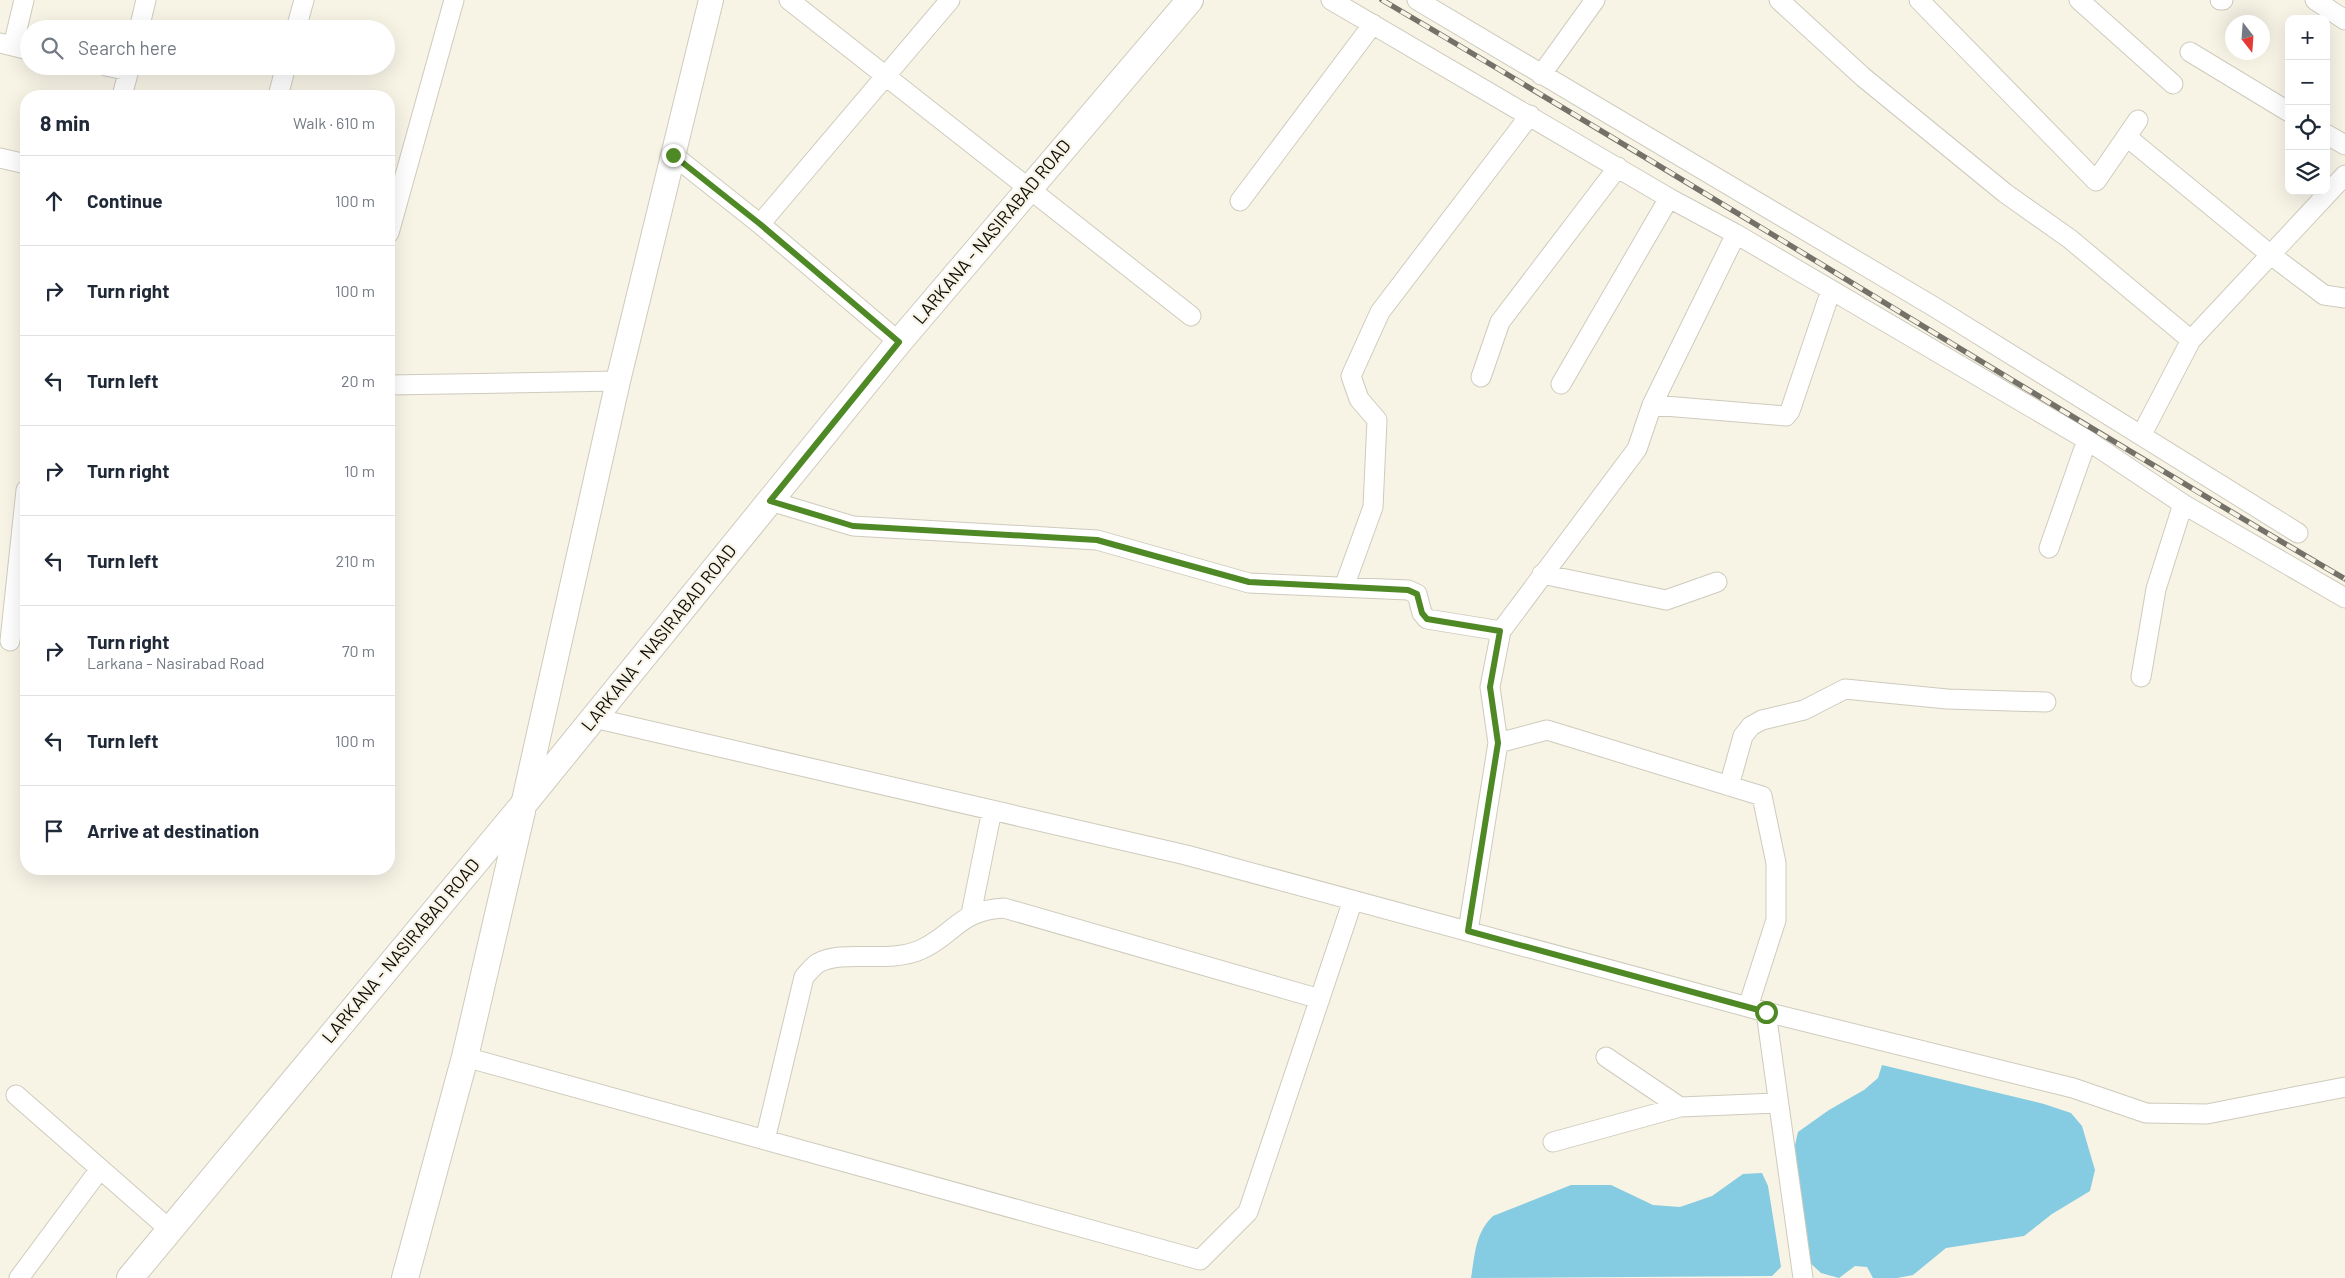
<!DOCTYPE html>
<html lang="en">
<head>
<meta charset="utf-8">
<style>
  body { margin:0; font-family:Barlow,sans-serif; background:#f6f6f7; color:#1f2937 }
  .controls { position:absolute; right:15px; top:15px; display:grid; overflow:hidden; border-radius:10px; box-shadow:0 5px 20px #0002 }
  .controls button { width:45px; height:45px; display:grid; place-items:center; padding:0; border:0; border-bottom:1px solid #e0e1e3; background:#fff; color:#1f2937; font:25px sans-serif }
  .compass { position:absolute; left:2225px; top:15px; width:45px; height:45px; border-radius:50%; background:#fff; box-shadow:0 5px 20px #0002; rotate:163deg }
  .stop { position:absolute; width:15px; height:15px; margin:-11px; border:4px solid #4f8925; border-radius:50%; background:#fff }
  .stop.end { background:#4f8925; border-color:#fff; box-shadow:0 1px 5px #0008 }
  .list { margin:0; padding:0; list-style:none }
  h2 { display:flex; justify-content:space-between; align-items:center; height:65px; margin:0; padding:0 20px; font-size:21px }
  h2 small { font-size:16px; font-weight:400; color:#747a83 }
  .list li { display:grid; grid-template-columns:32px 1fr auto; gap:15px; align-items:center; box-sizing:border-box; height:90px; padding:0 20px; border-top:1px solid #e0e1e3 }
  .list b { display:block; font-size:19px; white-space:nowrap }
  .list p { margin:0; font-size:16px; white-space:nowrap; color:#747a83 }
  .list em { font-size:16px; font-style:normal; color:#747a83 }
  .icon { flex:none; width:28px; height:28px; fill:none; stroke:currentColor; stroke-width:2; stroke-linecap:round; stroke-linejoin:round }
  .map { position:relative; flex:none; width:2345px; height:1278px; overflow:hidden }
  .search { position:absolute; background:#fff; box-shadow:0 5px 20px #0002; left:20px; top:20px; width:375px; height:55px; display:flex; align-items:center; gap:12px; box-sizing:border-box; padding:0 18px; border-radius:28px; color:#747a83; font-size:19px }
  .panel { position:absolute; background:#fff; box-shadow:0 5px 20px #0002; left:20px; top:90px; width:375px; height:785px; border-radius:20px }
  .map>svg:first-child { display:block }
  .water { fill:#85cbe1 }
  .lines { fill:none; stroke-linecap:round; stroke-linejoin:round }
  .minor-casing { stroke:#cecbbd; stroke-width:21 }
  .tertiary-casing { stroke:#cecbbd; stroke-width:26 }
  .secondary-casing { stroke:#cecbbd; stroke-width:28 }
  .minor { stroke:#fff; stroke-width:19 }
  .tertiary { stroke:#fff; stroke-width:24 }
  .secondary { stroke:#fff; stroke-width:26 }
  .rail-casing { stroke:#747168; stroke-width:5.5 }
  .rail { stroke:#f7f3e5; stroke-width:4; stroke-dasharray:11; stroke-linecap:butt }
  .route { stroke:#4f8925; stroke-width:6 }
  .labels { text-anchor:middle; stroke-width:4.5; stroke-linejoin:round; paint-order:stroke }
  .street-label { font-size:18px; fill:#0d0b07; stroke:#f7f3e5 }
</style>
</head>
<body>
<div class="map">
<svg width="2345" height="1278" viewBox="0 0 2345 1278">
  <rect width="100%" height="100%" fill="#f7f3e5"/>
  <path class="water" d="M1882 1065 2044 1104 2071 1113 2082 1126 2095 1170 2090 1191 2052 1214 2024 1236 1946 1248 1913 1275 1897 1278H1873L1867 1267 1855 1266 1839 1278 1821 1273 1808 1261 1792 1158 1798 1132 1829 1110 1864 1090 1878 1078Z
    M1762 1173 1768 1186 1781 1267 1772 1276 1471 1278C1475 1255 1475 1233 1493 1216L1571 1185H1611L1653 1205 1680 1207 1712 1196 1743 1174Z"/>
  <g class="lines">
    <defs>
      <path id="minor" d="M789 0 1191 316
        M1331 0 1669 198 1736 234 2087 440 2183 504 2345 598
        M1417 0 1936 308 2298 533
        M1779 0 1863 77 2005 193 2070 239 2191 340
        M1919 0 2096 181 2138 120
        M2079 0 2173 84
        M2220 0H2223
        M2315 0 2345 20
        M139 29 146 0
        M296 29 304 0
        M0 43 29 50
        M13 46 24 0
        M2190 52 2289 112
        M106 66 129 71
        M1541 75 1595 0
        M122 96 130 66
        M278 96 286 66
        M2326 134 2345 145
        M2127 137 2271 255 2324 295 2345 298
        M673 155 760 224 899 342
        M0 158 26 164
        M1240 201 1373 24
        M760 224 950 0
        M389 233 454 0
        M1481 377 1500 322 1618 167
        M1561 384 1669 198
        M389 385 618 381
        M1652 405 1786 416 1790 411 1831 290
        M2142 434 2191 340 2345 175
        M770 501 853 526 1097 540 1249 583 1408 590 1417 594 1422 613 1427 619 1501 631
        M2049 548 2087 440
        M1542 574 1666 600 1717 582
        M1344 587 1373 507 1377 420 1359 399 1351 376 1380 312 1530 115
        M10 641 26 490
        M2141 677 2156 589 2183 504
        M594 718 1186 855 1766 1012 2073 1088 2146 1113 2207 1114 2345 1087
        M1498 743 1547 730 1762 796 1776 863V920L1748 1007
        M1729 786 1743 736 1751 726 1762 720 1804 710 1845 689 1947 699 2046 702
        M971 914 992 810
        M1468 931 1498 743 1490 687 1501 631 1637 449 1652 405 1736 234
        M1766 1012 1803 1278
        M465 1057 1200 1260 1248 1212 1353 900
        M1606 1057 1680 1107
        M16 1095 169 1229
        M765 1140 804 977C808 973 813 966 818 963 844 949 888 964 920 950 954 935 959 910 1004 908L1320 999
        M1553 1142 1680 1107 1777 1103
        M19 1278 100 1169"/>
      <path id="tertiary" d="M523 805 618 381 711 0"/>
      <path id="secondary" d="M130 1278 523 805 899 342 1190 0
        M405 1278 465 1057 522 811"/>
    </defs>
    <use href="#minor" class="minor-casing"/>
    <use href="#tertiary" class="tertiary-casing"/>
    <use href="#secondary" class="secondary-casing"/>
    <use href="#minor" class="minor"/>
    <use href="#tertiary" class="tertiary"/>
    <use href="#secondary" class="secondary"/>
    <defs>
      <path id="rail" d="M1382 0C1705 190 2022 390 2345 579"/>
    </defs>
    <use href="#rail" class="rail-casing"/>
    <use href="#rail" class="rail"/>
  </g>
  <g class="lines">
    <path class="route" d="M673 155 760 224 899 342 770 501 853 526 1097 540 1249 582 1408 590 1417 594 1422 613 1427 619 1500 631 1490 687 1498 743 1468 931 1766 1012"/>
  </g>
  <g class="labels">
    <g class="street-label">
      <text transform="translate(992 232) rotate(-50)" y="6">LARKANA - NASIRABAD ROAD</text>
      <text transform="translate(659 638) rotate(-51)" y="6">LARKANA - NASIRABAD ROAD</text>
      <text transform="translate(401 951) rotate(-50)" y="6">LARKANA - NASIRABAD ROAD</text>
    </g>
  </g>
</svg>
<div class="controls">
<button>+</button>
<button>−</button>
<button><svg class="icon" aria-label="locate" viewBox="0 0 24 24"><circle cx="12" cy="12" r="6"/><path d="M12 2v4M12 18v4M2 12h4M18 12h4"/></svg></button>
<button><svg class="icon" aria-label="layers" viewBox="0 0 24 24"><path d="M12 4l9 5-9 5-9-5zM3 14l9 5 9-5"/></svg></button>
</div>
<svg class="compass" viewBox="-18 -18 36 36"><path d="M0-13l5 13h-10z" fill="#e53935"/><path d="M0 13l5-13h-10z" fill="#747a83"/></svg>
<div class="stop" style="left:1766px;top:1012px"></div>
<div class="stop end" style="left:673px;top:155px"></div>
<div class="search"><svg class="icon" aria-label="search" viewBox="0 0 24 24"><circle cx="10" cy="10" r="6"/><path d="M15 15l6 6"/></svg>Search here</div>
<section class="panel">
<h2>8 min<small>Walk · 610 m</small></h2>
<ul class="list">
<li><svg class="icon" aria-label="ahead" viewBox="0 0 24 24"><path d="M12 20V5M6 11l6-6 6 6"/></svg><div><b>Continue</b></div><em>100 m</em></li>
<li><svg class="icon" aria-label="right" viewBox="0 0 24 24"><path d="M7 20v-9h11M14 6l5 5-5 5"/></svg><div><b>Turn right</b></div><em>100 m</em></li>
<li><svg class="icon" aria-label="left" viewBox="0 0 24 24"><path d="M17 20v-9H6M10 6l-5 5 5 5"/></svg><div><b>Turn left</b></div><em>20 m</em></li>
<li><svg class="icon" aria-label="right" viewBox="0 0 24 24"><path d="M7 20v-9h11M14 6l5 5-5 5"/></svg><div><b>Turn right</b></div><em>10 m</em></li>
<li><svg class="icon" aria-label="left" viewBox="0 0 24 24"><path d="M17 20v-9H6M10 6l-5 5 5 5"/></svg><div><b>Turn left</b></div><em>210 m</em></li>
<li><svg class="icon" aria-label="right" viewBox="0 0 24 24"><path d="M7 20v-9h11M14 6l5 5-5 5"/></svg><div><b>Turn right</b><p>Larkana - Nasirabad Road</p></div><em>70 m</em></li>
<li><svg class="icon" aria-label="left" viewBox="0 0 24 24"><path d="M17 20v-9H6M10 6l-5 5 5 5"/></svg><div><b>Turn left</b></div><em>100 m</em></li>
<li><svg class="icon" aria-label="arrive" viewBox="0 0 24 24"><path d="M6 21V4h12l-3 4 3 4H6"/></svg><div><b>Arrive at destination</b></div></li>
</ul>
</section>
</div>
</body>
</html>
